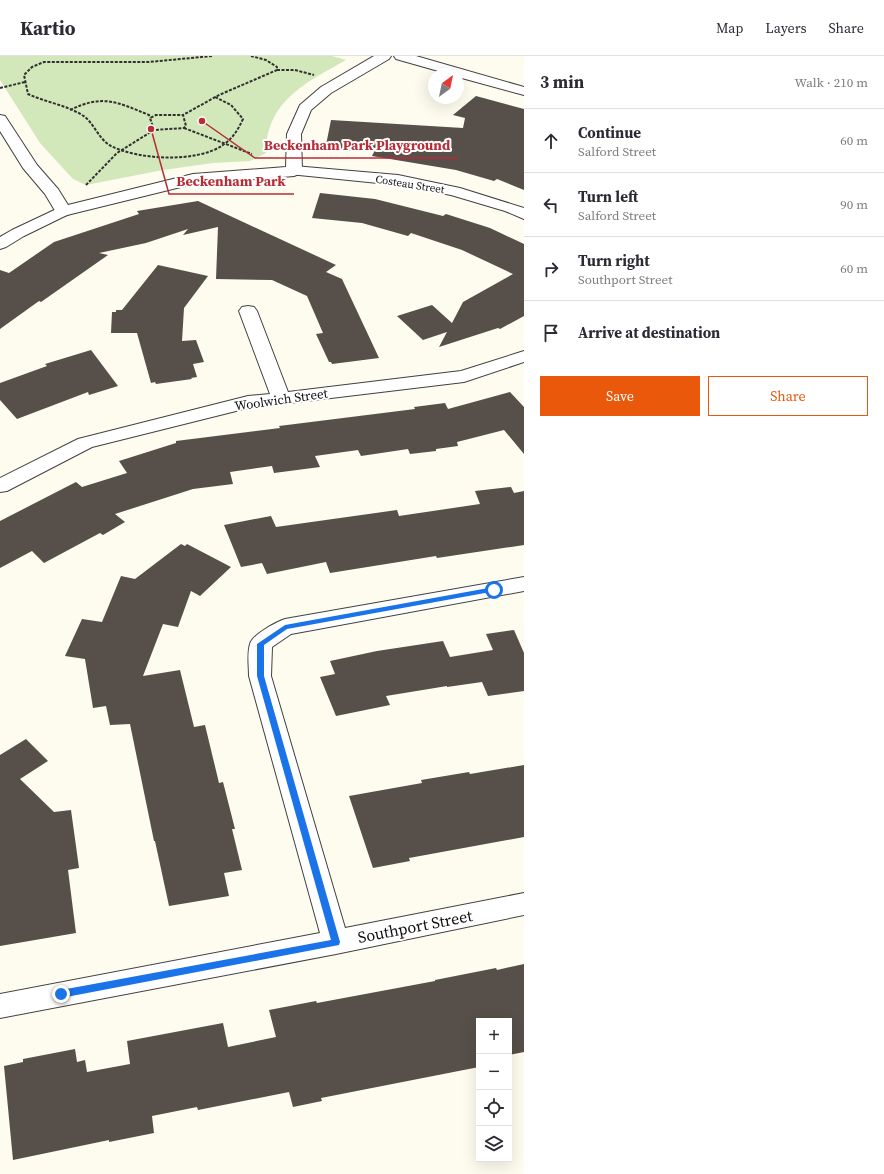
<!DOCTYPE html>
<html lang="en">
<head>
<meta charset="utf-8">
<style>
  body { margin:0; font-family:"Source Serif 4",serif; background:#f7f7f7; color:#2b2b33 }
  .controls { position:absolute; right:12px; bottom:12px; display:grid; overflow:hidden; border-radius:0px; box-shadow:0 4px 16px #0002 }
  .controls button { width:36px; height:36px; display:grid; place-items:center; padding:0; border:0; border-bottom:1px solid #e1e1e2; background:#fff; color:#2b2b33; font:20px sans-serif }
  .compass { position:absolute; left:428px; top:12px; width:36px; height:36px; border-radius:50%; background:#fff; box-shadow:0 4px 16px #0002; rotate:33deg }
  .stop { position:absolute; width:12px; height:12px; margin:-9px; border:3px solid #1a73e8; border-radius:50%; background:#fff }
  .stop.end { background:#1a73e8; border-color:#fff; box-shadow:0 1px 4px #0008 }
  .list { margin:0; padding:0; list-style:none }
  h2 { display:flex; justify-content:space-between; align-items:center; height:52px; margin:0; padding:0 16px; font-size:17px }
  h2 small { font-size:13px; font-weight:400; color:#7c7c81 }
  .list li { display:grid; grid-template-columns:26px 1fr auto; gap:12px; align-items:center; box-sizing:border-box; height:64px; padding:0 16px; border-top:1px solid #e1e1e2 }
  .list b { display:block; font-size:15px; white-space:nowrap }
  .list p { margin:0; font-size:13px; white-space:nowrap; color:#7c7c81 }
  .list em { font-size:13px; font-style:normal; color:#7c7c81 }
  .actions { display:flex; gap:8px; padding:12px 16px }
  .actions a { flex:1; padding:9px 0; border:1px solid #ea580c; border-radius:0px; text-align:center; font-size:14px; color:#ea580c }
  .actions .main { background:#ea580c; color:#fff }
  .icon { flex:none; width:22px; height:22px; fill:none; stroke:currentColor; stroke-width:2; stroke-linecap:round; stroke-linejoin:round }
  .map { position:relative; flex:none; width:524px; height:1118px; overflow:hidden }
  header { display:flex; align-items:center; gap:24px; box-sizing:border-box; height:56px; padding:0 20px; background:#fff; border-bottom:1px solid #e1e1e2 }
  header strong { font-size:19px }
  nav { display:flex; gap:22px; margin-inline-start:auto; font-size:14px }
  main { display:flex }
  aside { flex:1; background:#fff }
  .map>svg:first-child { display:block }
  .green { fill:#d2e7ba }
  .building { fill:#564f4a }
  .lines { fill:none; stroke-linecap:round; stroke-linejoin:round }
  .minor-casing { stroke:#414141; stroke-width:2 }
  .tertiary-casing { stroke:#414141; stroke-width:2 }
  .path { stroke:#303030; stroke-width:2; stroke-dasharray:3 1.5; stroke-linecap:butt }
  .minor { fill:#fff; fill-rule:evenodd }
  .tertiary { fill:#fff; fill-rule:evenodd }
  .route { fill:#1a73e8 }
  .labels { text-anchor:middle; stroke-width:4; stroke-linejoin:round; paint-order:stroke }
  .far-street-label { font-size:11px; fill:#0e0e0e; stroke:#fff }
  .street-label { font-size:13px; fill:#0e0e0e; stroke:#fff }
  .near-street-label { font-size:16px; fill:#0e0e0e; stroke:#fff }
  .leader { fill:none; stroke:#b72c35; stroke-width:1.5 }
  .callout-dot { fill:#b72c35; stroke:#fff; stroke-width:1.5 }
  .callout-label { font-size:14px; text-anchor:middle; font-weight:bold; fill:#b72c35; stroke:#fff; stroke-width:4; stroke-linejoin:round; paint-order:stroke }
</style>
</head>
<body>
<header>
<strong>Kartio</strong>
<nav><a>Map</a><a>Layers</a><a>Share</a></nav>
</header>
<main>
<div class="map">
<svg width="524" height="1118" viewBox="0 0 524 1118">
  <rect width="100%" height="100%" fill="#fefbef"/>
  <path class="green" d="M0 0H332L346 4C307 26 266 45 266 97L250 105 213 107 163 114 86 129 73 123 40 87 0 24Z"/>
  <path class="building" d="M476 40 524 53V134L497 123 494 125 456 114 372 100 374 96 340 94 341 90 326 89 331 64 463 72 465 62 453 59Z
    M320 137 375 143 443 160 446 158 490 172 524 188V260L500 273 498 272 439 291 447 276 423 284 397 260 432 249 452 267 463 246 513 218 462 194 411 177 408 180 362 167 312 162Z
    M198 145 336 209 326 216 342 223 379 302 332 308 331 306H329L316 278 323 277 307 240 272 224 216 223 218 171 183 179 188 173 146 187 99 197 108 199 41 246 39 245 0 273V214L9 217 54 186 139 158 137 155Z
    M158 209 208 220 184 252 182 285 196 284 204 306 193 308 197 321 191 322 192 323 156 328 155 326 151 327 137 277H111L112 256H116V254H122Z
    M91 294 118 330 89 339 88 336 17 363 0 344V327L47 310 45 308Z
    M510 336 524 351V398L504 374 457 386 458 390 436 393V395L410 398 408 393 361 400 358 394 315 400 320 411 274 417 272 410 230 416 233 428 193 433 115 458 125 466 103 479 100 477 44 507 32 495 0 512V465L76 426 82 431 127 417 119 405 176 387V385L280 372 279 370 415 353 414 351 445 347 448 353Z
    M511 431 514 437 524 435V489L437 502 436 500 330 517 326 506 267 518 262 507 241 511 224 469 271 460 276 471 397 454 399 460 480 448 475 435Z
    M181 488 185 490 187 488 231 511 200 540 191 535 178 571 163 568 143 620 180 614 194 671 205 669 219 727 223 726 235 773H232L242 814 224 817 229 840 169 850 155 785H154L130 668 110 669 106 650 93 652 85 603 65 600 82 563 102 566 121 520 135 523Z
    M514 574 524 597V635L488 640 482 626 447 631V630L386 640 390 649 336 660 320 621 335 618 330 605 377 595 443 585 450 601 493 594 486 578Z
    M26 683 48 705 20 723 54 756 71 754 79 812 68 814 76 877 0 890V699Z
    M524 709V781L409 802 410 805 373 812 349 740 422 727 421 724 469 716 470 718Z
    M524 908V996L509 999V965H479V1011L321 1042 322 1045 293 1051 289 1036 198 1054 197 1051 152 1060 154 1077 109 1086V1084L13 1104 4 1010 23 1006V1003L75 993 77 1006 85 1004 87 1016 130 1008 127 985 223 967 228 991 276 981 269 954 316 945 317 947 435 925V924L496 912 497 914Z"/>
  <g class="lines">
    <defs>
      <path id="minor" d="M374 0H391L389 3 331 37 311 54 301 78 302 115 299 118 294 120 193 128 63 160 57 158 45 138 23 112 0 75V59L5 60 37 109 58 133 68 149 193 118 286 111 287 78 300 49 321 31Z
        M394 0H416L524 31V39L458 21V18H449L396 3Z
        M248 250 254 251 257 255 288 336 461 315 524 295V306L464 326 248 352 92 391 7 435 0 436V422L78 383 248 340 270 338 239 255 242 251Z
        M524 521V535L291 578 272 591 271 620 345 872 524 837V859L336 898 0 962V938L320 877 249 620C249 610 247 598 250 588 252 579 276 566 285 563Z"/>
      <path id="tertiary" d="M294 110 398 119 460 132 524 152V163L505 155 451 139 398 129 289 118 286 115 289 112Z
        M63 150 69 152 71 155 69 158 24 180 6 191 0 193V181L12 174Z"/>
    </defs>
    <use href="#minor" class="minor-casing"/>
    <use href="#tertiary" class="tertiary-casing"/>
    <path class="path" d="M212 0 149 6H44L32 11 24 19 28 38C45 46 66 49 82 59 94 66 98 83 111 90 139 104 197 107 223 89 233 82 238 74 243 63L231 49 215 41
      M277 14H295L314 19
      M0 32 25 26
      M70 54C103 38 117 46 149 59L150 62
      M184 72 252 98
      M154 74 150 62 156 59H183
      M86 129 117 97 154 74 184 72 186 70 183 59 219 39 277 14V11L266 4 251 0"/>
    <use href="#minor" class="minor"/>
    <use href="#tertiary" class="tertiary"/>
  </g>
  <path class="route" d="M494 531 497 534 496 535 287 573 264 589V620L340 886 339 889 61 942 58 941 57 938 61 934 331 884 257 620V588L285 569Z"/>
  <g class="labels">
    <g class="far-street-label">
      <text transform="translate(410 128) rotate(9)" y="4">Costeau Street</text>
    </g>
    <g class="street-label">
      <text transform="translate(281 343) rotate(-8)" y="5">Woolwich Street</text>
    </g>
    <g class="near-street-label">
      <text transform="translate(415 870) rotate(-11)" y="6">Southport Street</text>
    </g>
  </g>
  <path class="leader" d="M202 65L255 102H458M151 73L169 138H294"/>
  <g class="callout-dot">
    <circle cx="202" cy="65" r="4"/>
    <circle cx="151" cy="73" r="4"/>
  </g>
  <g class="callout-label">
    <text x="357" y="94">Beckenham Park Playground</text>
    <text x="231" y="130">Beckenham Park</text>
  </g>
</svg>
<div class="controls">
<button>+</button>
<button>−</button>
<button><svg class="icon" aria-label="locate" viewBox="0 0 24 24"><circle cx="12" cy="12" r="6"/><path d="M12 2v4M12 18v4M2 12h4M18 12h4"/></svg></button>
<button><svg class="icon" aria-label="layers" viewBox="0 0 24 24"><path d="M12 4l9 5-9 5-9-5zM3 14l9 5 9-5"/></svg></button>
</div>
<svg class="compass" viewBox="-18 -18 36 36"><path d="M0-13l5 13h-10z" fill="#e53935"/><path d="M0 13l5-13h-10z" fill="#7c7c81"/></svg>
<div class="stop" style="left:494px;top:534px"></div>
<div class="stop end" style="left:61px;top:938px"></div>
</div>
<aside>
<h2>3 min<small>Walk · 210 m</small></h2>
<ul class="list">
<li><svg class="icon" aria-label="ahead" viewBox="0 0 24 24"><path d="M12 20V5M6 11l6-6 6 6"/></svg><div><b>Continue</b><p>Salford Street</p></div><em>60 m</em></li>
<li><svg class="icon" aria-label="left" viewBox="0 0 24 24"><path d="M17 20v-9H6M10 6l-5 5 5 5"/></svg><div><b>Turn left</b><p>Salford Street</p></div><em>90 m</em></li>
<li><svg class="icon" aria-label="right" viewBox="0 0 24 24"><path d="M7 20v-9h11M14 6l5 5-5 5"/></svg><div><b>Turn right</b><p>Southport Street</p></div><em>60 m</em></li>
<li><svg class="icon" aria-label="arrive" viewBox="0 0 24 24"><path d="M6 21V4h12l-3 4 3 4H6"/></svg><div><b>Arrive at destination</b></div></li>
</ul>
<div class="actions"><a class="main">Save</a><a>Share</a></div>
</aside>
</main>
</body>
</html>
